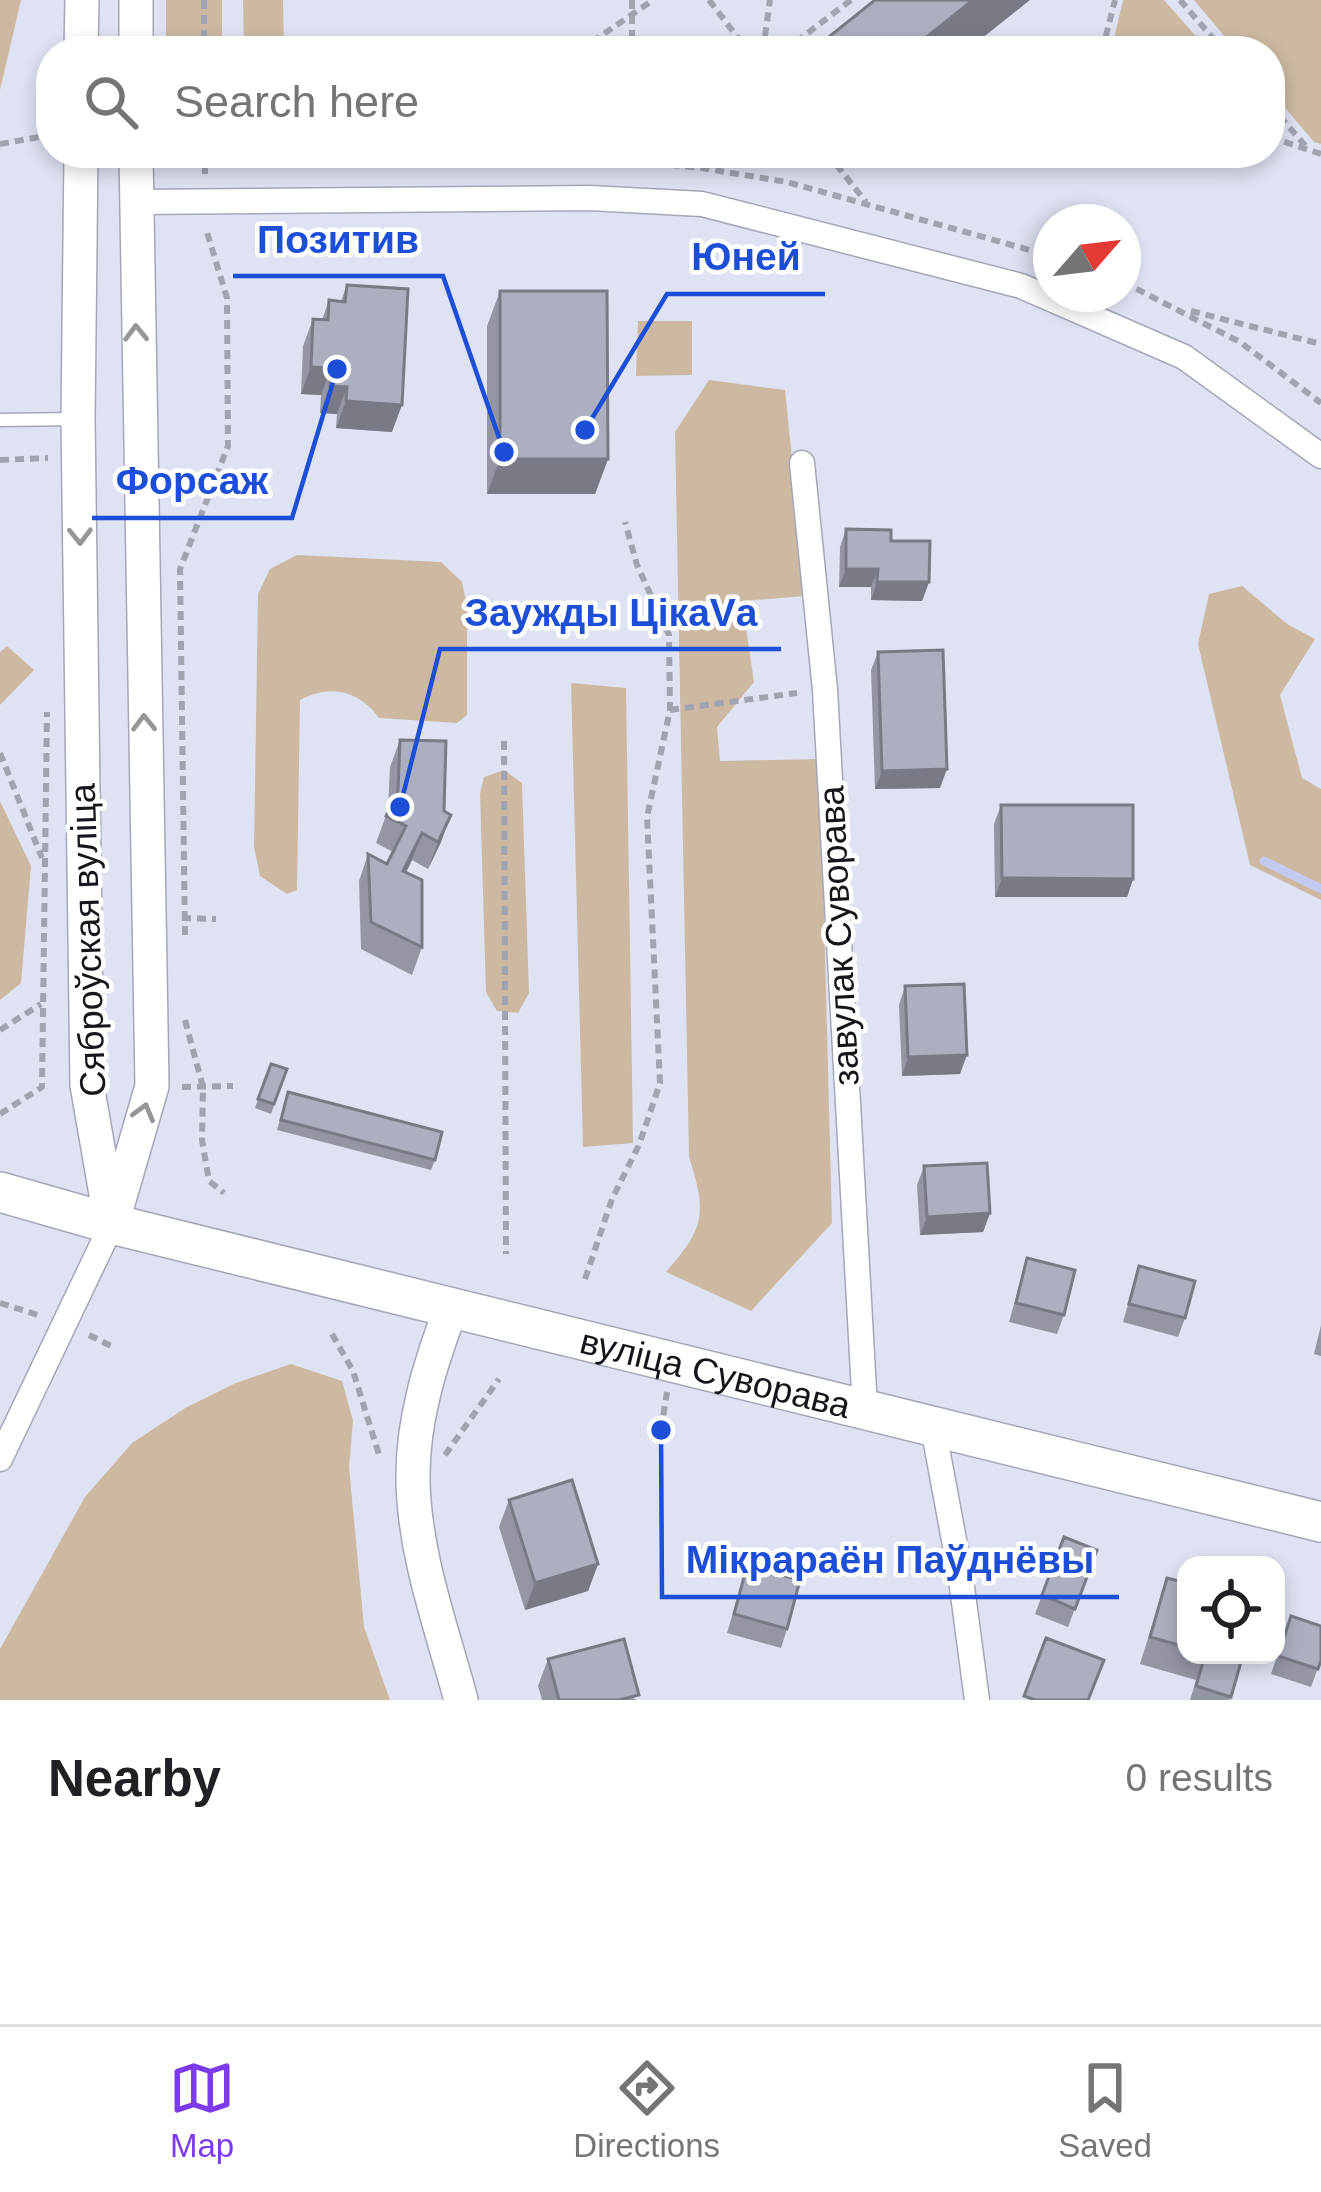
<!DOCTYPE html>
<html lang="en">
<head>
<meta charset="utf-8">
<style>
  body { margin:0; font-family:Arial,sans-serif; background:#f2f2f2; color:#202124 }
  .controls { position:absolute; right:36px; bottom:36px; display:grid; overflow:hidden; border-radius:24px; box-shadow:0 6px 18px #0003 }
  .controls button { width:108px; height:108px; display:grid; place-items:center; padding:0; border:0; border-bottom:3px solid #e0e0e0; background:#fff; color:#202124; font:60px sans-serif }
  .compass { position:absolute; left:1033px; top:204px; width:108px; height:108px; border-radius:50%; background:#fff; box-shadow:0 6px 18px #0003; rotate:62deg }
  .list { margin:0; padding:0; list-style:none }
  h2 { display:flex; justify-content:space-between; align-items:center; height:156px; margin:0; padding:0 48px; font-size:51px }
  h2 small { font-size:39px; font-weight:400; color:#757577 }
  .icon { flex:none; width:66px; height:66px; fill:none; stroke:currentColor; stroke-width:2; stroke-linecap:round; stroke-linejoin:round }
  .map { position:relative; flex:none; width:1321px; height:1700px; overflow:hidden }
  .search { position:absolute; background:#fff; box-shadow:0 6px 18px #0003; left:36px; right:36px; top:36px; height:132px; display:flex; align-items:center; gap:30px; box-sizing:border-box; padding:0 42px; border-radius:48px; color:#757577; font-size:45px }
  .sheet { height:324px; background:#fff }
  nav { display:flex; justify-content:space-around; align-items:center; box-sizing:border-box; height:168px; border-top:3px solid #e0e0e0; background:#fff; font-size:33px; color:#757577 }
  nav a { display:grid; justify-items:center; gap:6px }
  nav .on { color:#7c3aed }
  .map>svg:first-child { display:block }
  .green { fill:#cdb9a2 }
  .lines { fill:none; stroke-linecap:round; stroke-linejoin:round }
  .stream { stroke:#c2caf0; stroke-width:9 }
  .lane-casing { stroke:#a4a7b7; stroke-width:15 }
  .street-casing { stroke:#a4a7b7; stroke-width:27 }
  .secondary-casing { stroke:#a4a7b7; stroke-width:36 }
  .primary-casing { stroke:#a4a7b7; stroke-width:42 }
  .path { stroke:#a1a3b1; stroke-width:6; stroke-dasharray:9 6; stroke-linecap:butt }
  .lane { stroke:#fff; stroke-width:12 }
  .street { stroke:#fff; stroke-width:24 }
  .secondary { stroke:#fff; stroke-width:33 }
  .primary { stroke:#fff; stroke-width:39 }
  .wall { fill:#9496a4 }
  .shaded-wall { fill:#787a86 }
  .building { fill:#acafbf; stroke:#787a86; stroke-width:3 }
  .oneway { stroke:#969699 }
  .labels { text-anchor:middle; stroke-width:9; stroke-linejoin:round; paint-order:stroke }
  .street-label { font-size:36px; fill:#15161c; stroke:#fff }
  .leader { fill:none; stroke:#1d4ed8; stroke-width:4.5 }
  .callout-dot { fill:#1d4ed8; stroke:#fff; stroke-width:4.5 }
  .callout-label { font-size:39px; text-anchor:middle; font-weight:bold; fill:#1d4ed8; stroke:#fff; stroke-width:9; stroke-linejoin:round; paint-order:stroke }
</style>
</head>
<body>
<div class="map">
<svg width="1321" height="1700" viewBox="0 0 1321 1700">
  <rect width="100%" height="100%" fill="#dfe2f3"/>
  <path class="green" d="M0 0H21L0 90Z
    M166 0H222V51H166Z
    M243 0H283L284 51H244Z
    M1123 0H1164L1209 51H1111Z
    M1194 0H1321V144L1314 142 1270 90V51H1237Z
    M638 321H692V375L636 376Z
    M709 380 785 390 806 596 742 601 754 682 717 727 720 761 820 759 832 1223 751 1311 666 1272C705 1228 707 1213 689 1157L675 432Z
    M297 555 441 562 462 582 467 605V715L457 723 379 718C359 690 330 684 300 700L297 890 287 894 260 876 254 847 258 594 270 569Z
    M1242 586 1287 624 1315 639 1280 695 1302 778 1321 789V900L1250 865 1198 644 1209 594Z
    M7 646 34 670 0 705V652Z
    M571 683 626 688 633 1143 583 1147Z
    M504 770 522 783 529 993 518 1013 497 1011 486 992 480 794 484 777Z
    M0 801 31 866 21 983 0 1000Z
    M291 1364 342 1381 353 1421 349 1467 364 1627 390 1700H0V1649L85 1497 132 1443 187 1407 236 1383Z"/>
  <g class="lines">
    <path class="stream" d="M1264 861 1321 889"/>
    <defs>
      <path id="lane" d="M0 420 77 419"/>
      <path id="street" d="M134 202 590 198 702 204 1021 286 1184 357 1321 456
        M802 463 825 690 865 1409
        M933 1427 960 1572 977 1700
        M0 1459 112 1224"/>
      <path id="secondary" d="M136 0V51
        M81 51 82 0
        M81 153 78 419 87 1085 110 1217
        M112 1224 152 1086 136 153
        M452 1306C431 1361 412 1420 413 1480 414 1554 442 1629 461 1700"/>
      <g id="primary">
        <path id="s1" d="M0 1192 112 1224 1321 1522"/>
      </g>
    </defs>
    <use href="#lane" class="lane-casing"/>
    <use href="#street" class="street-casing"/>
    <use href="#secondary" class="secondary-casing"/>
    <use href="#primary" class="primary-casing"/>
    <path class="path" d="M204 0V51
      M632 0V51
      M709 0 748 51
      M1180 0 1224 51
      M592 42 653 0
      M763 51 770 0
      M784 51 851 0
      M1102 51 1115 0
      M1270 105 1309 150
      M1270 137 1321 154
      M50 141 51 64
      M0 144 50 135
      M205 153V174
      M827 153 866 202
      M236 165 591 157 701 168 787 182 1051 256
      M666 165 681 153
      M1123 282 1240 342 1321 403
      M1191 311 1321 344
      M0 460 48 458
      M670 710 797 693
      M504 741 506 1254
      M0 753 42 858
      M182 918 216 919
      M185 935 180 569 228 446 227 298 206 229
      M185 1020 203 1087 202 1140 209 1181 224 1193
      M0 1030 41 1004
      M182 1087 233 1086
      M0 1114 42 1087 47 712
      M585 1279 612 1199 639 1145 660 1083 647 817 670 710 669 635 637 565 625 522
      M0 1303 38 1315
      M332 1334 353 1371 380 1458
      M89 1335 113 1347
      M661 1430 667 1392
      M445 1455 499 1379"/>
    <use href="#lane" class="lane"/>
    <use href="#street" class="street"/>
    <use href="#secondary" class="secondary"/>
    <use href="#primary" class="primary"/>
  </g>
  <path class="wall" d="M830 36 966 51H824Z
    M347 285 392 432 336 428 337 414 320 413 321 395 301 394 303 346 313 319 322 320 329 300 341 301Z
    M500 291 608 459 595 494H487V326Z
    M846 529 891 541 929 582 922 601 871 600V587H839L840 547Z
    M878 652 940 788 875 789 871 670Z
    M400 740 441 842 428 869 412 860 406 873 422 947 412 975 361 949 359 881 368 854 387 864 393 852 376 843 388 810 390 767Z
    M1001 805 1133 879 1127 897H995L994 824Z
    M905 986 960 1074 902 1076 899 1005Z
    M271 1064 287 1069 271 1114 255 1108Z
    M288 1092 435 1160 431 1170 277 1130Z
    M924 1166 990 1213 983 1232 920 1235 917 1185Z
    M1027 1258 1064 1315 1057 1334 1009 1322Z
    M1139 1266 1185 1318 1178 1337 1123 1322Z
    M1321 1325V1356L1314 1354Z
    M509 1500 598 1564 588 1591 525 1610 499 1527Z
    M1064 1537 1097 1550 1068 1627 1035 1614Z
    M747 1566 787 1629 781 1648 727 1633Z
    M1167 1578 1186 1583V1655H1243L1230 1700H1190L1196 1680 1140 1664Z
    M1291 1616 1321 1660 1311 1687 1271 1674Z
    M548 1659 637 1700H542L538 1686Z"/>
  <path class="shaded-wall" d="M973 0H1030L966 51H909Z
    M311 367 331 368 321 395 301 394Z
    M330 386 347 387 337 414 320 413Z
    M346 401 402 405 392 432 336 428Z
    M500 459H608L595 494H487Z
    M846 569H878L871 587H839Z
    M877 582H929L922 601 871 600Z
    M947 769 940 788 875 789 882 771Z
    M451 815 441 842 428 869 438 842Z
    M422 833 412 860 393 898 403 871Z
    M1002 878 1133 879 1127 897H995Z
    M967 1055 960 1074 902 1076 908 1057Z
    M990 1213 983 1232 920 1235 927 1217Z
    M598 1564 588 1591 525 1610 535 1583Z"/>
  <path class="building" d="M875 0H973L909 51H841L830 36Z
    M347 285 408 289 402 405 346 401 347 387 330 386 331 368 311 367 313 319 328 320 329 300 345 302Z
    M500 291H607L608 459H500Z
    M846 529 891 530V541H930L929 582H877L878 569H846Z
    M943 650 947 769 882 771 878 652Z
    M400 740 446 741 444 811 451 815 438 842 422 833 403 871 422 880V947L371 922 368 854 387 864 406 826 386 816 398 791Z
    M1001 805H1133V879L1002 878Z
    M964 984 967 1055 908 1057 905 986Z
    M271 1064 287 1069 274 1104 258 1099Z
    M288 1092 442 1132 435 1160 281 1120Z
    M987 1163 990 1213 927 1217 924 1166Z
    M1027 1258 1075 1270 1064 1315 1016 1303Z
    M1139 1266 1195 1281 1185 1318 1129 1304Z
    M572 1480 598 1564 535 1583 509 1500Z
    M1064 1537 1097 1550 1075 1609 1042 1595Z
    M747 1566 800 1580 787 1629 734 1614Z
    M1167 1578 1186 1583V1647L1150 1637Z
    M1291 1616 1321 1626V1660L1318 1669 1278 1656Z
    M1046 1638 1104 1660 1088 1700H1035L1024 1696Z
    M624 1639 639 1695 619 1700H559L548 1659Z
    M1205 1655H1243L1231 1697 1196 1686Z"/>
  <defs><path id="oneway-chevron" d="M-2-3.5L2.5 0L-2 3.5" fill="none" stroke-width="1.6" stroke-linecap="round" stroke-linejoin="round" transform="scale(3)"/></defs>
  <g class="oneway">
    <use href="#oneway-chevron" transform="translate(136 333) rotate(-91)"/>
    <use href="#oneway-chevron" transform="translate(80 536) rotate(89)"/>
    <use href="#oneway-chevron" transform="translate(144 723) rotate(-91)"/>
    <use href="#oneway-chevron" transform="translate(144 1112) rotate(-74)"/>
  </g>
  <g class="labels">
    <g class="street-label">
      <text transform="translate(838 936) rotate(-93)" y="13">завулак Суворава</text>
      <text transform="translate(87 940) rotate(-92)" y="13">Сяброўская вуліца</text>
      <text dy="13" stroke="none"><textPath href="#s1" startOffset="738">вуліца Суворава</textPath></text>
    </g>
  </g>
  <path class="leader" d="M504 452L443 276H233M585 430L667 294H825M337 369L292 518H92M400 807L440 649H781M661 1430L662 1597H1119"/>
  <g class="callout-dot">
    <circle cx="504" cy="452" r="12"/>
    <circle cx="585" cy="430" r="12"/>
    <circle cx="337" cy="369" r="12"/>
    <circle cx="400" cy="807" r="12"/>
    <circle cx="661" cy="1430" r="12"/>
  </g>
  <g class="callout-label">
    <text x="338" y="253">Позитив</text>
    <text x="746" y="270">Юней</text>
    <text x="192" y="494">Форсаж</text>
    <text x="611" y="626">Заужды ЦікаVа</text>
    <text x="890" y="1573">Мікрараён Паўднёвы</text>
  </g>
</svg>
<div class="controls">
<button><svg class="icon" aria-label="locate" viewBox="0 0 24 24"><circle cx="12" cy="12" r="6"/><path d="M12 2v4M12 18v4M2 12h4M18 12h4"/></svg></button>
</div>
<svg class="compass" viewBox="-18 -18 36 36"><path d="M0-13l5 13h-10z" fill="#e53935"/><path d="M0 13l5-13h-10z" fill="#757577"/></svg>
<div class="search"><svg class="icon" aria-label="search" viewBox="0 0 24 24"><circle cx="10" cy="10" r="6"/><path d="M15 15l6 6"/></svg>Search here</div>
</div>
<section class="sheet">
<h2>Nearby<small>0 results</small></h2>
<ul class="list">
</ul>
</section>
<nav>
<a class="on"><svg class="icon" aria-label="map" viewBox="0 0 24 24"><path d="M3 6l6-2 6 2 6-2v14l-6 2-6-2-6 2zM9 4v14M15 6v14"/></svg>Map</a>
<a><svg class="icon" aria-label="directions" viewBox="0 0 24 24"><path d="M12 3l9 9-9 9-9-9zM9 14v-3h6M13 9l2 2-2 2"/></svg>Directions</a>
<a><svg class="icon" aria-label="saved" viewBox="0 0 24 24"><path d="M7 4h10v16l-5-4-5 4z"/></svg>Saved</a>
</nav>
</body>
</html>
